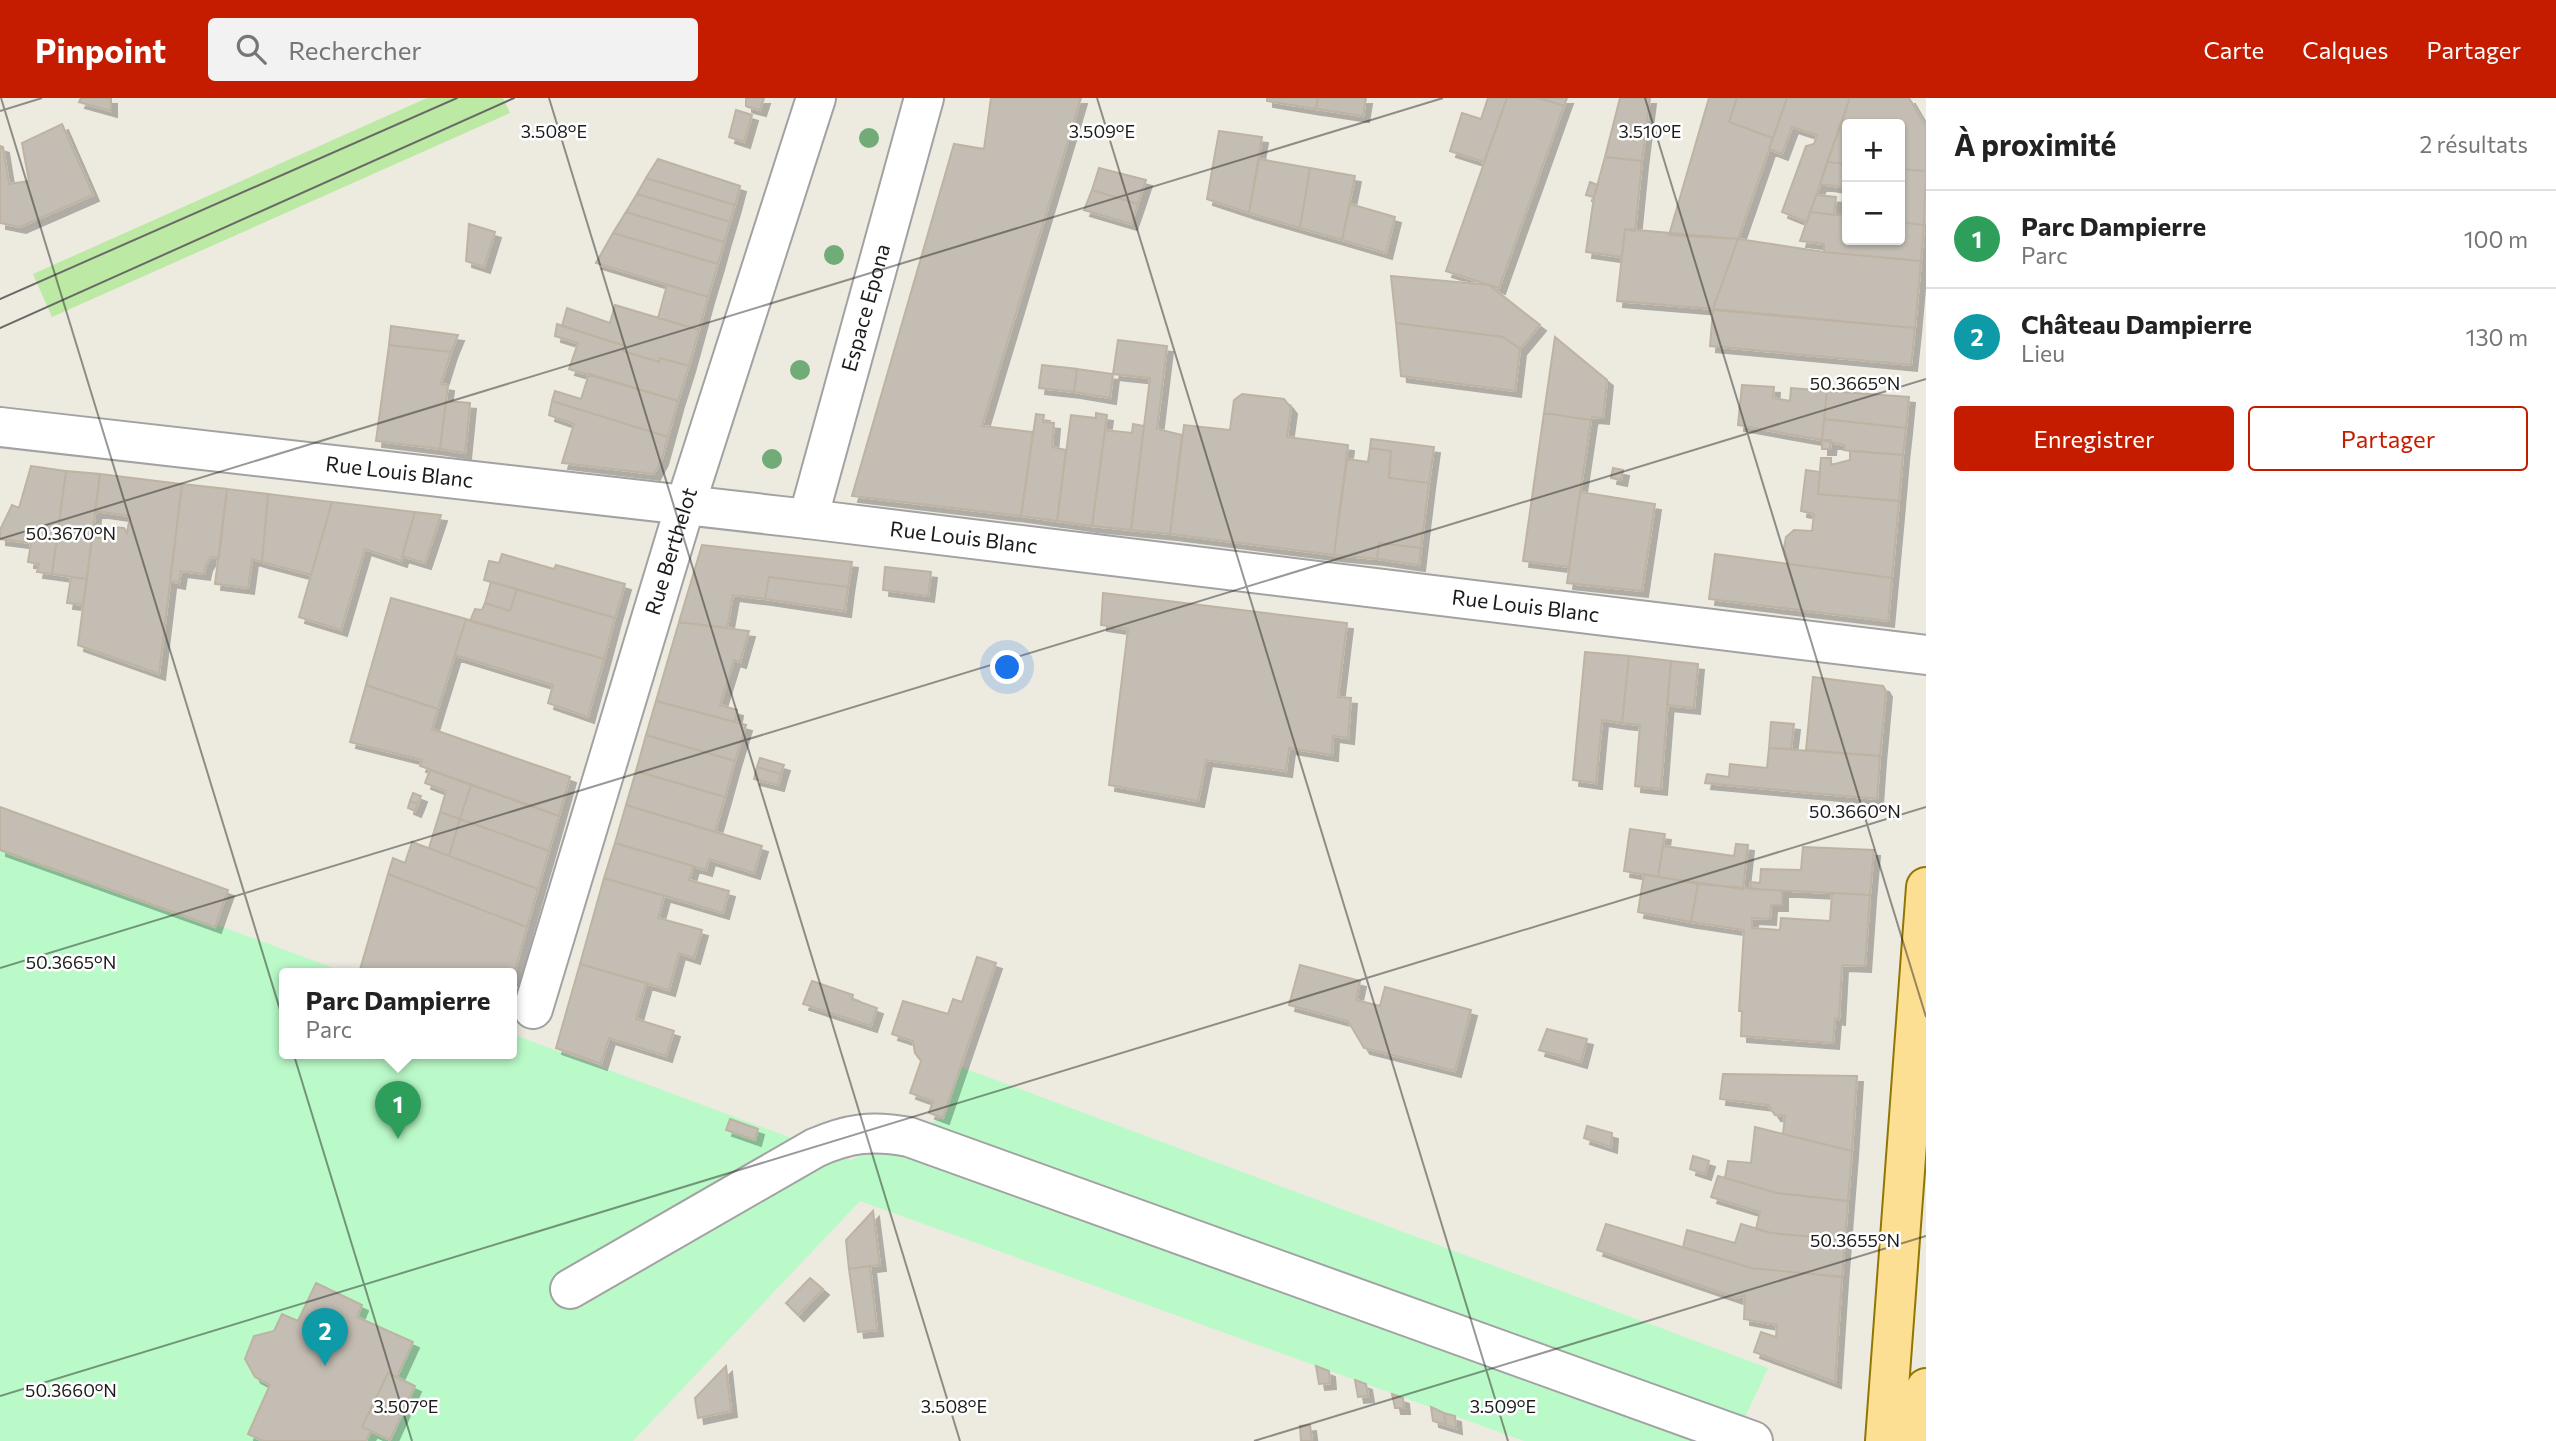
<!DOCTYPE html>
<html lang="fr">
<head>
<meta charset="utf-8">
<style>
  body { margin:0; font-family:Commissioner,sans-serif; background:#f2f2f2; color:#222 }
  .controls { position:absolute; right:21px; top:21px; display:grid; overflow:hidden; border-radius:7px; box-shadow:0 2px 5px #0004 }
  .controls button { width:63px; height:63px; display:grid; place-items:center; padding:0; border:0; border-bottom:2px solid #e0e0e0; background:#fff; color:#222; font:35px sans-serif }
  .you { position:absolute; left:1008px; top:570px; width:24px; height:24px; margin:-18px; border:5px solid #fff; border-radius:50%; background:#1a73e8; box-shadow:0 0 0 10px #1a73e833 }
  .badge { display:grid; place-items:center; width:46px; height:46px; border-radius:50%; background:#c51c00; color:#fff; font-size:23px; font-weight:700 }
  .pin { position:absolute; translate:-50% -58px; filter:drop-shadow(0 2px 4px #0008) }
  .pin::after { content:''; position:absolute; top:37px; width:24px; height:21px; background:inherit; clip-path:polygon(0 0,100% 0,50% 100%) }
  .popup { position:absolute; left:279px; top:870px; width:238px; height:91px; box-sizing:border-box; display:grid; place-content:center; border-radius:7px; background:#fff; filter:drop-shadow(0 2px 5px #0005); font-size:23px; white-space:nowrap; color:#767676 }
  .popup b { font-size:26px; color:#222 }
  .popup::after { content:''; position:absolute; left:50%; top:100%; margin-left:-14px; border:14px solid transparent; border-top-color:#fff }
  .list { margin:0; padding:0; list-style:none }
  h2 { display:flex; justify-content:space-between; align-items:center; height:91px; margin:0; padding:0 28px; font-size:30px }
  h2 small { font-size:23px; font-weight:400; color:#767676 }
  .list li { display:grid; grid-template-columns:46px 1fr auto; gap:21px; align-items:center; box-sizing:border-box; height:98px; padding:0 28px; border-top:2px solid #e0e0e0 }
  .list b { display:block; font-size:26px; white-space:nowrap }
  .list p { margin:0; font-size:23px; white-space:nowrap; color:#767676 }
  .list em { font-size:23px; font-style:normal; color:#767676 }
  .actions { display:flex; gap:14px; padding:21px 28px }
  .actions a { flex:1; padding:16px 0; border:2px solid #c51c00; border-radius:7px; text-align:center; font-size:24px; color:#c51c00 }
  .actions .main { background:#c51c00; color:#fff }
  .icon { flex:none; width:38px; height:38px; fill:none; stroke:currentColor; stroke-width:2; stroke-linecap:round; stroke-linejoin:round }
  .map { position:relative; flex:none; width:1926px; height:1343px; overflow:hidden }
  header { display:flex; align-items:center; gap:42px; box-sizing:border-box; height:98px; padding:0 35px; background:#c51c00; color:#fff }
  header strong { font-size:33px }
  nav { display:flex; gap:38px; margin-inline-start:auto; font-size:24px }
  .search { width:490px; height:63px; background:#f2f2f2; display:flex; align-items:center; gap:18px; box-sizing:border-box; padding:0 24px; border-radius:7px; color:#767676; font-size:26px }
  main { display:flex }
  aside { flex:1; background:#fff }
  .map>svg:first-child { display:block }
  .grass { fill:#bce9a3 }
  .park { fill:#bafac8 }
  .building { fill:#c4bdb3; stroke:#beb3a2; stroke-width:2; filter:url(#shadow) }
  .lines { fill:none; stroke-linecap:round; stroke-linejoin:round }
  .minor-casing { stroke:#a2a2a2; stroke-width:42 }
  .major-casing { stroke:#917600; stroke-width:42 }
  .minor { stroke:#fff; stroke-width:38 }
  .major { stroke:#fddf94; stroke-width:38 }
  .tram { stroke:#696969; stroke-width:2 }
  .tree { fill:#70ab78 }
  .ticks { fill:none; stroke:#1b1b1b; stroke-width:2; stroke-opacity:0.45 }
  .labels { text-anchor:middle; stroke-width:5; stroke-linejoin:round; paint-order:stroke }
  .street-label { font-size:21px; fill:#1b1b1b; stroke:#fff }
  .ticks-label { font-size:18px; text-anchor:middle; fill:#1b1b1b; stroke:#fff; stroke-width:5; stroke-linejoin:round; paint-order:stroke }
</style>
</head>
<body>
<header>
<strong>Pinpoint</strong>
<div class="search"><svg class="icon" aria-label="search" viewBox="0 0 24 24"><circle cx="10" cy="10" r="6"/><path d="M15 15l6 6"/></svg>Rechercher</div>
<nav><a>Carte</a><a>Calques</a><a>Partager</a></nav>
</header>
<main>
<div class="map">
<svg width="1926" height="1343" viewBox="0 0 1926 1343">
  <defs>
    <filter id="shadow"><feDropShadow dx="6" dy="6" stdDeviation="0" flood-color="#0004"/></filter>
  </defs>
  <rect width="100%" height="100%" fill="#edeae0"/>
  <path class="grass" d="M427 0H503L510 15 52 219 33 176Z"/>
  <path class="park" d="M0 746 347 875H284V955H512V936L851 1062 942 1020 961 969 1768 1270 1734 1343H1524L860 1103 633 1343H0Z"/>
  <path class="building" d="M81 0H111V13L79 4Z
    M746 0H764L760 12 748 9 746 8Z
    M991 0H1081L982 328 1033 334 1021 418 852 398 954 46 984 51Z
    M1267 0H1318L1316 11 1267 3Z
    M1318 0H1366L1363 18 1316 11Z
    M1488 0H1507L1484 64 1450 53 1462 15 1481 21Z
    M1507 0H1539L1564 8 1499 190 1446 173Z
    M1539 0H1567L1564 8Z
    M1620 0H1650L1642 63 1605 59Z
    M1709 0H1737L1729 24 1773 40 1738 141 1669 137Z
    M1737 0H1787L1773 40 1729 24Z
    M1787 0H1850L1807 124 1782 114 1806 48 1814 46 1817 37 1792 29 1782 56 1769 51Z
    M1850 0H1909L1926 29V73L1900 71V26H1847V66L1827 64Z
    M736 12 752 17 744 44 729 39Z
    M62 26 93 97 20 129 0 125V48L3 49 9 86 29 83 22 45Z
    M1219 33 1262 39 1249 115 1207 101Z
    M1605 59 1642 63 1635 133 1625 131 1622 159 1586 154 1594 99Z
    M658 61 740 88 735 107 646 80Z
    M1259 61 1310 70 1300 130 1249 115Z
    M1827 64 1847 66V90L1820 86Z
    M1099 70 1146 82 1138 106 1092 92Z
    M1310 70 1355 78 1342 142 1300 130Z
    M1900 71 1926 73 1924 127 1900 124Z
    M646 80 735 107 730 124 637 96Z
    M1590 84 1598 87 1594 99 1586 97Z
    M1092 92 1138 106 1131 126 1084 112Z
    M637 96 730 124 724 144 626 114Z
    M1816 97 1836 99 1834 117 1810 114Z
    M1350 106 1395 119 1386 155 1342 142Z
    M626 114 724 144 718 166 613 135Z
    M1810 114 1847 118V142H1900V124L1924 127 1921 163 1824 154V146L1800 143Z
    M469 126 495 134 484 169 466 163Z
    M1625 131 1738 141 1713 211 1617 203Z
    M613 135 718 166 708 199 596 165Z
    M1738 141 1824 154 1921 163 1915 230 1713 211Z
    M1391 178 1489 187 1540 227 1520 251 1503 239 1396 225Z
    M667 187 708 199 699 232 658 220Z
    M615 207 699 232 689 268 660 260 659 264 623 253 625 248 562 228 567 210 610 225Z
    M1713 212 1915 230 1911 267 1710 248Z
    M1396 225 1503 239 1520 251 1515 293 1401 278Z
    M557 226 625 248 623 253 659 264 660 260 689 268 678 303 569 271 578 245 555 238Z
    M391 228 458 237 451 254 389 247Z
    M1555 239 1607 282 1603 320 1592 319 1591 322 1544 315Z
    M1118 242 1167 248 1157 331 1182 337 1170 436 1131 432 1150 280 1113 276Z
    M389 247 451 254 441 286 448 287 440 351 376 343Z
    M1042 267 1077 271 1074 294 1039 290Z
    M1077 271 1113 276 1110 300 1074 294Z
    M589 276 678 303 668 339 552 303 555 293 581 301Z
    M1742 287 1774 289 1773 300 1790 303 1791 290 1827 293 1822 342 1738 327Z
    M1827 293 1909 299 1906 330 1824 321Z
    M1242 296 1284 301 1291 310 1287 339 1348 347 1334 457 1170 436 1184 327 1230 332 1234 302Z
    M446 303 470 305 465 355 440 351Z
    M552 303 668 339 662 361 654 376 562 365 574 326 549 317Z
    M1096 315 1107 317 1092 428 1057 423 1071 317 1096 320Z
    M1544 315 1591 322 1569 469 1523 463Z
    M1036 316 1044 317 1043 324 1054 325 1052 349 1066 352 1057 423 1021 418Z
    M1824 321 1906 330 1903 357 1844 352V347L1822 342Z
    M1133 326 1144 328 1131 432 1092 428 1105 332 1132 335Z
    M1371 341 1434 349 1429 385 1389 380 1391 353 1370 350Z
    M1822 342H1831L1830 351H1822Z
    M1370 350 1391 353 1389 380 1429 385 1421 450 1379 445 1377 461 1334 457 1347 361 1368 364Z
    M1850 353 1903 357 1899 403 1818 396 1821 360H1831V367L1850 362Z
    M31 368 66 373 52 476 37 474 39 466 28 464 31 445 0 441V432L12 407 19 410Z
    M1613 370 1623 372 1621 382 1611 380Z
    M1806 372 1820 374 1818 396 1899 403 1892 480 1789 466 1784 450 1786 439 1794 432 1812 433 1814 416 1801 413Z
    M66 373 100 376 87 481 52 476Z
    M100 376 182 386 159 576 78 547 92 439 110 441 111 429 124 430 127 435 130 418 95 413Z
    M182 386 227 391 219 460 211 459 206 467 204 476 181 473 179 485 170 483Z
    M227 391 268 396 262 464 252 461 248 490 215 486Z
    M1580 394 1655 406 1642 493 1567 485Z
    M268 396 332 404 311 477 262 464Z
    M332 404 415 414 401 463 365 451 341 532 299 519Z
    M415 414 441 417 425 465 402 458Z
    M1379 445 1421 450 1419 467 1377 461Z
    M702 447 852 464 848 489 769 479 765 501 733 497 727 530 679 524Z
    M502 456 554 471 556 467 625 486 615 520 484 482 489 463 499 465Z
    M1715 456 1892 480 1888 523 1709 501Z
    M885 469 931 474 928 498 883 492Z
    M71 479 87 481 83 507 67 505Z
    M769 479 848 489 845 513 765 501Z
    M491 484 517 491 510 513 485 505Z
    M517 491 615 520 604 561 470 523 475 511 482 512 485 505 510 513Z
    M1103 495 1347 525 1338 599 1351 600 1348 640 1333 638 1332 657 1289 650 1286 673 1206 662 1198 703 1109 687 1128 531 1101 527Z
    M391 500 466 521 438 611 366 587Z
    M466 521 604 561 588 619 548 605 553 587 455 557Z
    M679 524 749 533 740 564 734 562 720 607 737 612 735 624 656 603Z
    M1585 554 1629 558 1622 625 1602 622 1596 685 1573 682Z
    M1629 558 1671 563 1661 691 1635 688 1640 627 1622 625Z
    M1671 563 1698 566 1694 610 1667 607Z
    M1813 579 1883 588 1886 593 1880 658 1806 652Z
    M366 587 438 611 432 631 570 679 559 718 420 668 422 662 350 644Z
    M656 603 746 627 735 663 646 637Z
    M1771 624 1794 626 1791 651 1769 650Z
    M646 637 735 663 725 699 636 673Z
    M1769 650 1880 658 1877 701 1705 685 1707 676 1729 679 1730 666 1767 670Z
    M760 660 784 667 781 676 757 669Z
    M757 669 781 676 778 687 754 681Z
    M430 672 471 687 460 721 440 714 446 693 425 685Z
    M636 673 725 699 715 734 626 707Z
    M471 687 559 718 549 753 460 721Z
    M413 695 421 698 418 706 410 703Z
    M410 703 418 706 415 713 408 710Z
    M626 707 762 748 754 775 709 761 706 772 615 745Z
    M0 709 228 792 215 829 0 752Z
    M440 714 460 721 449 758 429 750Z
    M460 721 549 753 538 791 449 758Z
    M1630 731 1665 736 1658 779 1624 773Z
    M412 744 538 791 527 829 388 776 393 760 405 765Z
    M615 745 693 768 689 782 729 793 723 815 604 780Z
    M1736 746 1748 747 1743 791 1658 779 1663 748 1734 758Z
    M1803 749 1874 752 1870 797 1750 791 1751 784 1760 785 1761 771 1801 772Z
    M388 776 527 829 512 883V875H359Z
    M1644 776 1698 786 1691 824 1638 814Z
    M604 780 664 798 658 820 702 832 694 860 679 855 669 892 580 866Z
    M1698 786 1782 793V807H1771L1770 821 1752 820V830L1780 832 1781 820 1830 823 1832 795 1870 797 1865 868 1842 867 1839 921 1835 920 1833 945 1741 938 1742 913H1739L1744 832 1691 824Z
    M977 859 996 865 943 1020 929 1015 933 1003 910 995 921 963 915 955 913 943 892 936 903 903 948 916 953 901 962 904Z
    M580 866 646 885 636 921 674 933 666 958 609 940 601 966 556 950Z
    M1300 867 1360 883 1356 902 1380 908 1385 889 1471 912 1455 973 1364 950 1348 923 1289 907Z
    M812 883 853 897 852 901 877 910 871 928 803 906Z
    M1547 931 1587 941 1581 964 1539 952Z
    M1723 976 1857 978 1852 1053 1783 1036 1785 1018 1775 1017 1768 1007 1720 1001Z
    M730 1021 758 1031 755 1042 726 1032Z
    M1587 1028 1612 1035 1611 1049 1584 1040Z
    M1755 1029 1852 1053 1848 1103 1777 1095 1725 1080 1728 1063 1751 1065Z
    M1693 1058 1709 1063 1705 1076 1690 1071Z
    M1718 1078 1777 1095 1848 1103 1845 1142 1771 1135 1756 1131 1760 1114 1711 1099Z
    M873 1113 880 1167 849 1171 846 1142Z
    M1606 1126 1751 1170 1842 1179 1835 1284 1754 1254 1761 1234 1776 1239 1777 1227 1744 1221 1745 1197 1737 1200 1597 1152Z
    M1741 1126 1771 1135 1845 1142 1842 1179 1751 1170 1683 1149 1687 1132 1735 1145Z
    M870 1168 877 1232 858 1234 849 1171Z
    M810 1180 823 1191 798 1217 786 1205Z
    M316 1185 362 1207 357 1219 413 1244 397 1279 388 1275 362 1329 371 1333 366 1343H263L248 1336 270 1287 255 1279 245 1261 254 1238 274 1233 282 1216 298 1223Z
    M726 1268 731 1313 698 1320 695 1300Z
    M1316 1268 1329 1273 1330 1285 1319 1286Z
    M388 1275 415 1288 390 1342 362 1329Z
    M1355 1282 1366 1286 1368 1298 1358 1299Z
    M1392 1296 1403 1300 1404 1310H1395Z
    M1431 1309 1444 1315 1446 1327 1433 1323Z
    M1444 1315 1455 1318 1456 1330 1446 1327Z
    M1310 1327 1312 1343H1301L1300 1328Z"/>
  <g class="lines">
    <defs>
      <g id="minor">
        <path id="s1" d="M0 329 808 421 1926 557"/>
        <path id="s2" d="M808 421 924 0"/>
        <path id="s3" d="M533 911 685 408 816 0"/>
        <path d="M570 1191 815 1050C849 1035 872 1032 909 1039L1753 1343"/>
      </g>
      <path id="major" d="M1885 1343 1926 789
        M1922 1343 1926 1290"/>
    </defs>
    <use href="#minor" class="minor-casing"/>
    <use href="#major" class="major-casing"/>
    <use href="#minor" class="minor"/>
    <use href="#major" class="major"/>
    <path class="tram" d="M0 201 457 0
      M0 230 514 0"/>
  </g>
  <g class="tree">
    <circle cx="869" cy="40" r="10"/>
    <circle cx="834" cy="157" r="10"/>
    <circle cx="800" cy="272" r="10"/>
    <circle cx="772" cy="361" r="10"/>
  </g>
  <path class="ticks" d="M1 0 412 1343M549 0 960 1343M1097 0 1508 1343M1645 0 1926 919M0 13 42 0M0 441 1443 0M0 870 1926 281M0 1298 1926 709M1254 1343 1926 1138"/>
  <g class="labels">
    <g class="street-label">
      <text dy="7" stroke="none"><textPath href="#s2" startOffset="219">Espace Epona</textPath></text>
      <text dy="7" stroke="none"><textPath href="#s1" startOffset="402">Rue Louis Blanc</textPath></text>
      <text dy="7" stroke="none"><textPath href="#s1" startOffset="970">Rue Louis Blanc</textPath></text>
      <text dy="7" stroke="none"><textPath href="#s3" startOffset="478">Rue Berthelot</textPath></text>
      <text dy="7" stroke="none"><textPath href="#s1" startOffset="1536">Rue Louis Blanc</textPath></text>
    </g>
  </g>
  <g class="ticks-label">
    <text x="1650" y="40">3.510°E</text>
    <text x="554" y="40">3.508°E</text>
    <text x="1102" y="40">3.509°E</text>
    <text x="1855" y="292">50.3665°N</text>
    <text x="71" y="442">50.3670°N</text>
    <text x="1855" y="720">50.3660°N</text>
    <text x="71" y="871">50.3665°N</text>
    <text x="1855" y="1149">50.3655°N</text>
    <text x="71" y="1299">50.3660°N</text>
    <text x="406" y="1315">3.507°E</text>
    <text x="954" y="1315">3.508°E</text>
    <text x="1503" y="1315">3.509°E</text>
  </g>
</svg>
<div class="controls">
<button>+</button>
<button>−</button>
</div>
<div class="you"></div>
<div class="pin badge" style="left:398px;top:1041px;background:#2e9e5b">1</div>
<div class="popup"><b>Parc Dampierre</b>Parc</div>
<div class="pin badge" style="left:325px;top:1268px;background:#0f9aa8">2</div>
</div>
<aside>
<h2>À proximité<small>2 résultats</small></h2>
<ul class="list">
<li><span class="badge" style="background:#2e9e5b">1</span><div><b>Parc Dampierre</b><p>Parc</p></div><em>100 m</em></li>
<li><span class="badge" style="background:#0f9aa8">2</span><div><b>Château Dampierre</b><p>Lieu</p></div><em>130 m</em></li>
</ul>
<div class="actions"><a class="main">Enregistrer</a><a>Partager</a></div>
</aside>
</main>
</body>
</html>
